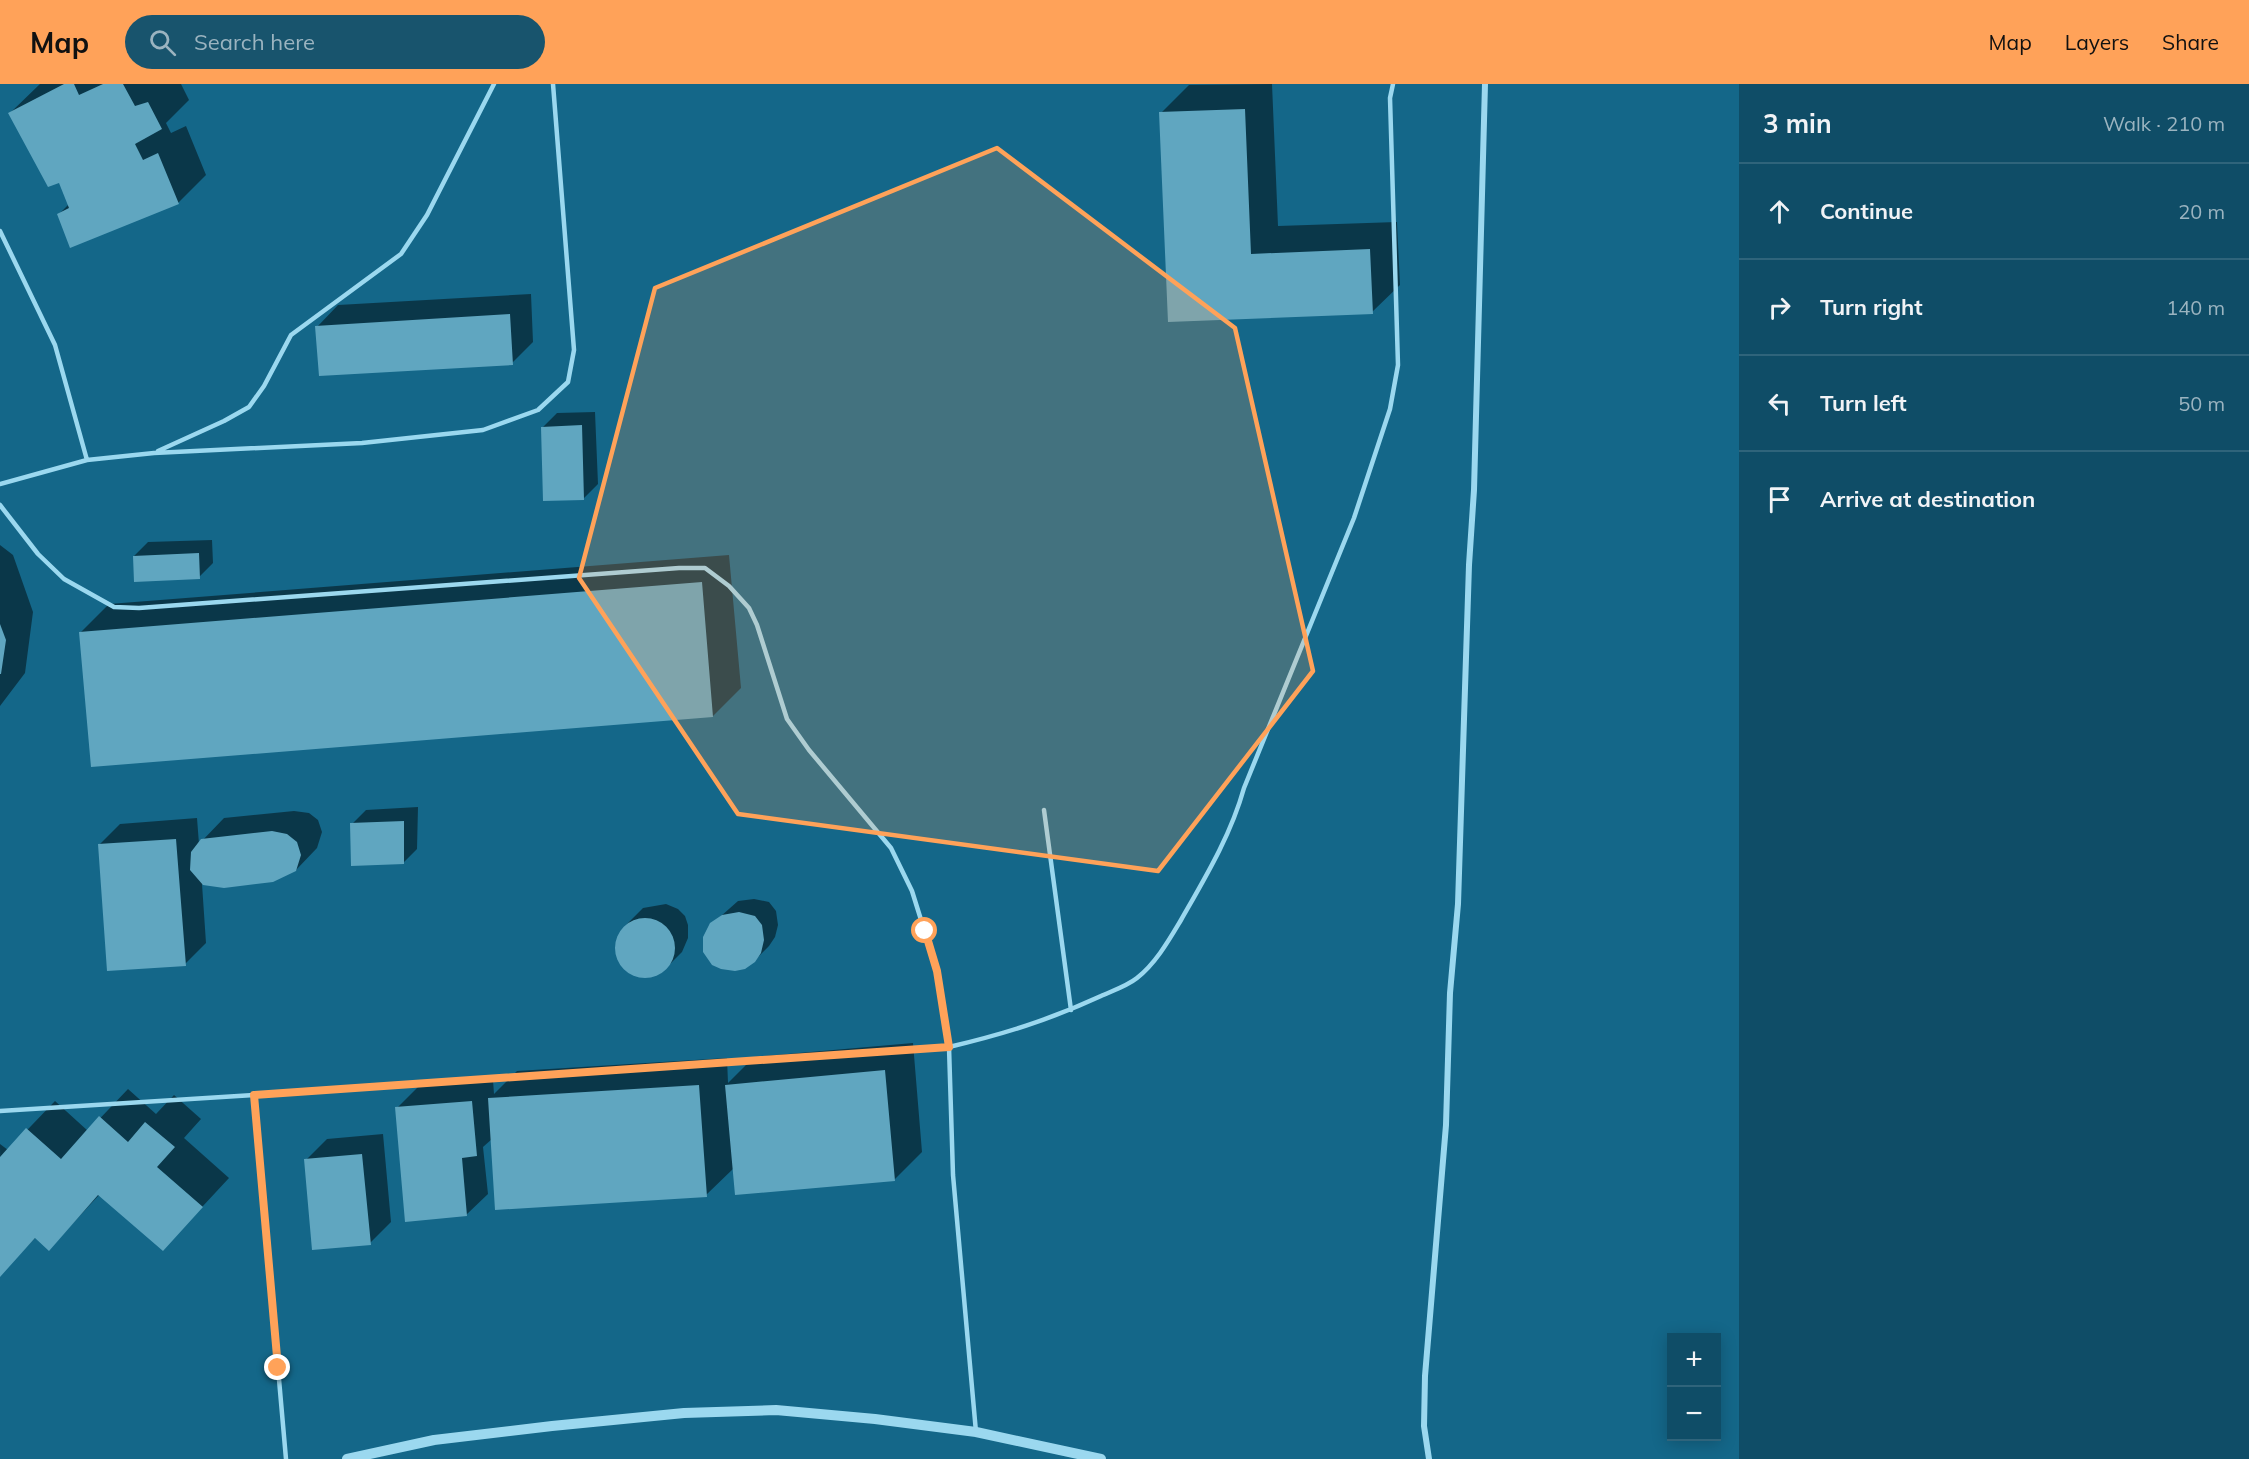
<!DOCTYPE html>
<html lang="en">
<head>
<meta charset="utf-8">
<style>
  body { margin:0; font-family:Mulish,sans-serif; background:#18546d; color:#f1f3f6 }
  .controls { position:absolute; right:18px; bottom:18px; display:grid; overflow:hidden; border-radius:0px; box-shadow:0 3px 15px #0003 }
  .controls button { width:54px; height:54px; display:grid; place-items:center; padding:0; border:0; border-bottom:2px solid #2f647b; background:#0f4d67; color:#f1f3f6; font:30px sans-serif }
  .stop { position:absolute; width:18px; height:18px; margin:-14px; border:4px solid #ffa259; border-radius:50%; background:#fff }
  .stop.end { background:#ffa259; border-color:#fff; box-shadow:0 2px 6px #0008 }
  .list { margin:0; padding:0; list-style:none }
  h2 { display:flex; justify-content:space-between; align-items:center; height:78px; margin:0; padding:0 24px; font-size:26px }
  h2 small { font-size:20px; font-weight:400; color:#9bb4c0 }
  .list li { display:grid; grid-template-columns:39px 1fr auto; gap:18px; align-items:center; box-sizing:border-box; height:96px; padding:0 24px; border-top:2px solid #2f647b }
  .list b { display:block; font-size:22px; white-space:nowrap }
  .list em { font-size:20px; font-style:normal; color:#9bb4c0 }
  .icon { flex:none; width:33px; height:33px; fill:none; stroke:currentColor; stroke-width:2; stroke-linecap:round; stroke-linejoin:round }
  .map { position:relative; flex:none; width:1739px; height:1375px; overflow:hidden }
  header { display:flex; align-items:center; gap:36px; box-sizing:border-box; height:84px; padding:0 30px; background:#ffa259; color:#111 }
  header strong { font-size:28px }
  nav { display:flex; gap:33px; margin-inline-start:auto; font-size:21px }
  .search { width:420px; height:54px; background:#18546d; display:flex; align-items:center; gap:15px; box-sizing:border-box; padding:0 21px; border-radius:33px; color:#9bb4c0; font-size:22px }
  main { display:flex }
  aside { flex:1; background:#0f4d67 }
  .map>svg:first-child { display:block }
  .shadow { fill:#0007 }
  .building { fill:#60a6c0 }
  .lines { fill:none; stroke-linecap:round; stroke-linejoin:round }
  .service { stroke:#9bd8ef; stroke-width:4.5 }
  .minor { stroke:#9bd8ef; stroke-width:6 }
  .tertiary { stroke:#9bd8ef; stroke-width:10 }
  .route { stroke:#ffa259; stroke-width:8 }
  .marked { fill:#ffa259; fill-opacity:0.2; stroke:#ffa259; stroke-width:4.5; stroke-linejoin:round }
</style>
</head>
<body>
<header>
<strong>Map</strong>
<div class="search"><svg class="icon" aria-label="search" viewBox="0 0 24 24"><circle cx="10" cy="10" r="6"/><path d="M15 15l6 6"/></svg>Search here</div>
<nav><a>Map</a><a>Layers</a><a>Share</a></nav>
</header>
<main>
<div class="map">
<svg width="1739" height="1375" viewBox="0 0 1739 1375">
  <rect width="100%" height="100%" fill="#146789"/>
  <path class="shadow" d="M40 0H181L189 16 166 39 171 49 186 42 206 91 178 119 58 131 69 120 60 97 10 29Z
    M1272 0 1278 142 1397 138 1400 201 1372 228 1169 236 1161 29 1189 1Z
    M531 210 533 258 512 279 317 243 338 221Z
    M595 328 598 400 584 414 543 343 557 329Z
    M212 456 213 479 199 493 134 472 148 458Z
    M0 461 13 471 33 528 25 589 0 622Z
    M729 471 741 604 713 632 81 548 109 520Z
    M418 723 417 765 403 779 352 740 366 726Z
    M294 727 309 729 318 736 322 748 317 764 296 786 224 802 202 800 206 859 185 880 99 761 120 740 197 734 199 760 224 734Z
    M754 815 769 818 776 827 778 841 775 853 769 862 754 877 712 840 738 817Z
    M666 820 678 825 685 832 688 841V854L682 868 661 889 650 893 628 888 621 880 616 869 617 858 628 839 643 824Z
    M913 959 922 1068 894 1096 734 1084 706 1111 492 1055 483 1063 488 1110 466 1131 397 1024 418 1003 493 996 494 1010 517 987 727 974 728 999 754 973Z
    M128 1005 156 1030 174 1011 201 1035 184 1054 229 1094 163 1165 100 1110 49 1165 36 1153 1 1190 0 1060 8 1066 55 1017 88 1047Z
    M383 1050 391 1138 370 1159 306 1076 327 1055Z"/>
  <path class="building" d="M64 0H74L79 11 103 0H123L135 22 148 18 162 45 135 60 143 76 158 69 179 120 70 164 57 130 69 124 59 99 48 103 8 29Z
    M1245 25 1251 170 1370 165 1373 230 1168 238 1159 28Z
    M510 230 513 281 319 292 315 242Z
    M582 341 584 416 543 417 541 343Z
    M199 469 200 495 134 498 133 472Z
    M702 498 713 633 91 683 79 548Z
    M0 540 6 556 1 590H0Z
    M404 737V780L351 782 350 739Z
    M272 747 287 750 297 758 301 771 296 787 273 798 224 804 203 801 190 786 191 768 201 755Z
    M176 755 186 882 107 887 98 760Z
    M739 828 755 832 762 841 764 856 761 869 755 878 745 885 735 887 721 885 712 881 703 868V853L710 839 722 831Z
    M615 864a30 30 0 1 1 60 0a30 30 0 1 1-60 0Z
    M885 986 895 1097 735 1111 725 1001Z
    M699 1001 707 1113 495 1126 488 1014Z
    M472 1017 477 1072 462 1074 467 1132 405 1138 395 1023Z
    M99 1032 128 1058 145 1038 175 1063 157 1083 203 1123 163 1167 98 1111 49 1167 35 1154 0 1193V1073L26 1044 61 1075Z
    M362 1070 371 1161 312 1166 304 1075Z"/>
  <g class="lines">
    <path class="service" d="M0 147 55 261 87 376
      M158 367 224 337 249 323 264 302 291 251 401 170 427 131 494 0
      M0 400 87 376 154 369 362 359 483 346 538 326 568 298 574 266 553 0
      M0 421 38 470 64 495 114 523 139 524 679 484H705L729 502 749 524 757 541 787 635 809 666 891 764 912 807 937 887 949 963 953 1091 976 1348
      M1044 726 1071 926
      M254 1011 949 963C1004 950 1049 936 1101 912 1112 907 1127 902 1137 894 1156 879 1169 856 1181 836 1205 794 1231 751 1244 704L1354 434 1390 325 1398 281 1390 14 1393 0
      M0 1027 254 1011 286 1375"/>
    <path class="minor" d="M1429 1375 1424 1342 1425 1292 1446 1041 1450 909 1458 820 1469 481 1474 406 1485 0"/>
    <path class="tertiary" d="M347 1375 434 1356 552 1342 684 1329 776 1326 875 1335 976 1348 1101 1375"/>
  </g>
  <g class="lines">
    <path class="route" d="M278 1284 254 1011 949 963 937 887 925 847"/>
  </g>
  <path class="marked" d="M997 64 1235 244 1313 587 1158 787 738 730 579 494 655 204Z"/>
</svg>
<div class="controls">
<button>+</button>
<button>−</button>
</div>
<div class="stop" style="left:925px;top:847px"></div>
<div class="stop end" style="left:278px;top:1284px"></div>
</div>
<aside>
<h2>3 min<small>Walk · 210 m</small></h2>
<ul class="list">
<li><svg class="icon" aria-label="ahead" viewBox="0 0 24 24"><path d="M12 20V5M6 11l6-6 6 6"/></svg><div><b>Continue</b></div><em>20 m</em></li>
<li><svg class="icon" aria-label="right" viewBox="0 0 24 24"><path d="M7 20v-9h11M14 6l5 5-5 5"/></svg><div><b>Turn right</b></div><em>140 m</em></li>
<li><svg class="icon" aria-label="left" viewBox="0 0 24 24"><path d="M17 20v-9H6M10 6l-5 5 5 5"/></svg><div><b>Turn left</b></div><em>50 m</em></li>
<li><svg class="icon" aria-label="arrive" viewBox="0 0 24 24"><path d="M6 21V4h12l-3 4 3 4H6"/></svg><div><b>Arrive at destination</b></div></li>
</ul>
</aside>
</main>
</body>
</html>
